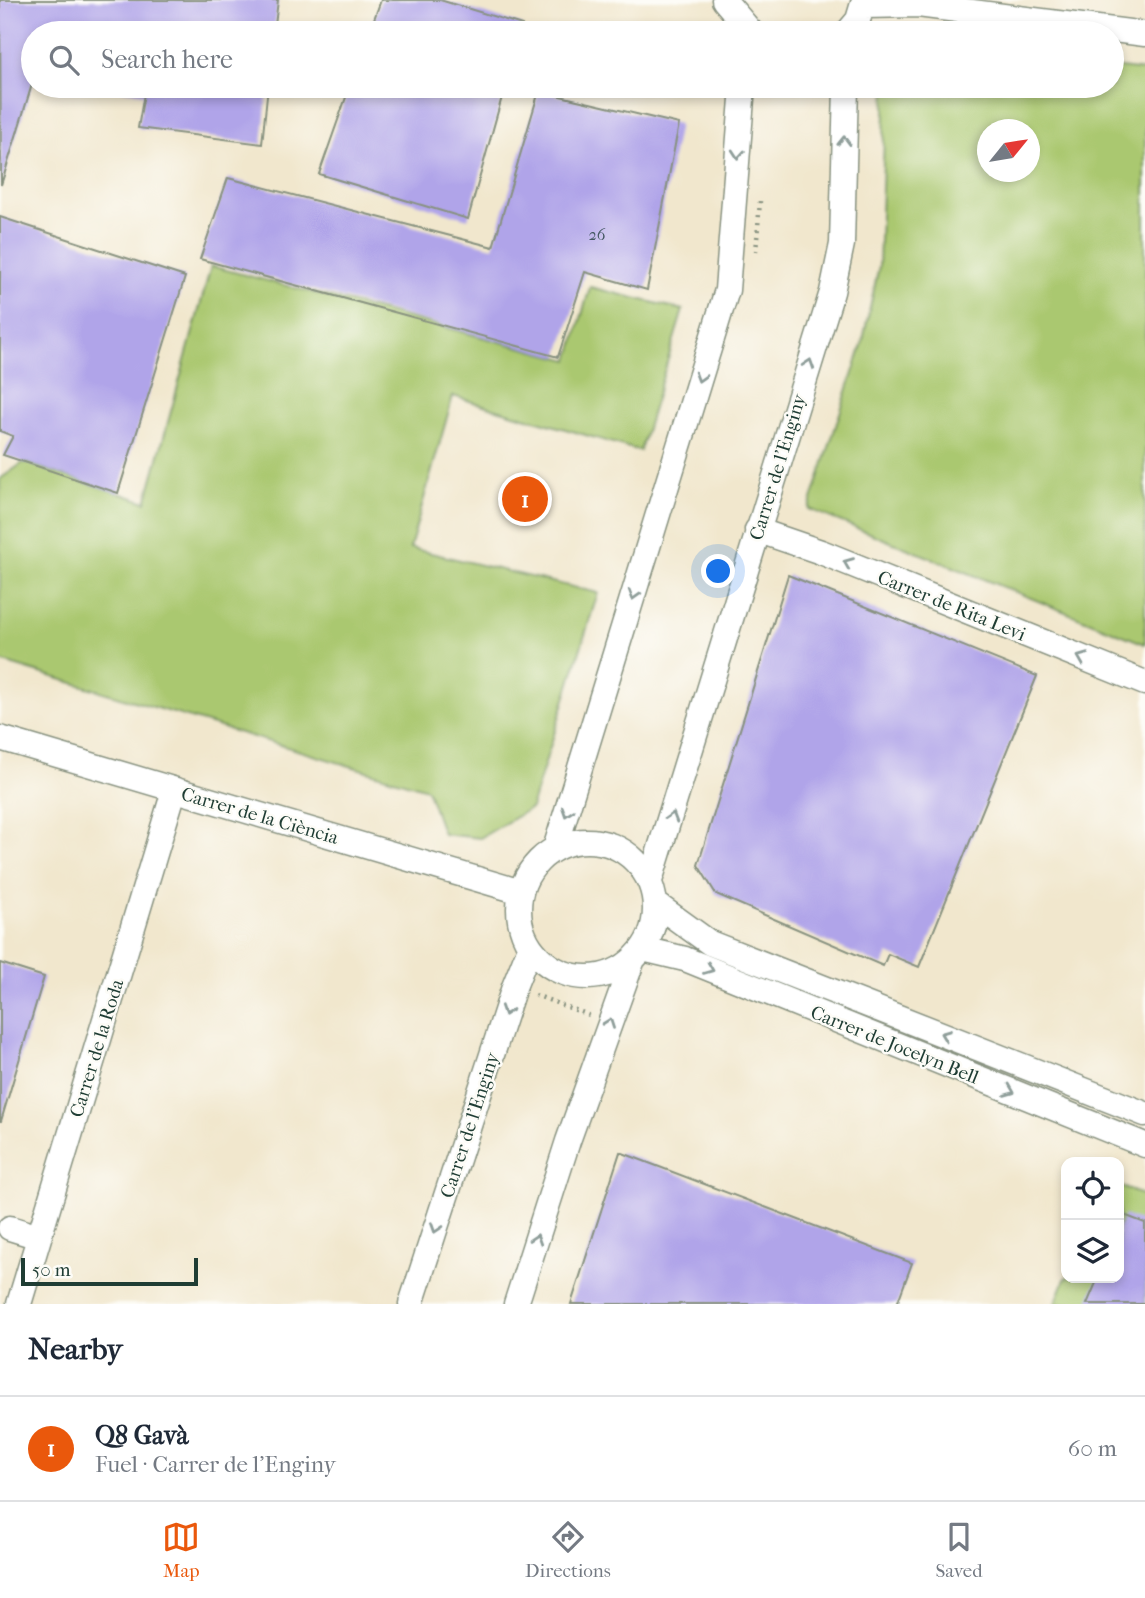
<!DOCTYPE html>
<html lang="en">
<head>
<meta charset="utf-8">
<style>
  body { margin:0; font-family:"IM FELL French Canon",serif; background:#f2f2f3; color:#1f2937 }
  .controls { position:absolute; right:21px; bottom:21px; display:grid; overflow:hidden; border-radius:14px; box-shadow:0 4px 10px #0003 }
  .controls button { width:63px; height:63px; display:grid; place-items:center; padding:0; border:0; border-bottom:2px solid #e0e1e3; background:#fff; color:#1f2937; font:35px sans-serif }
  .compass { position:absolute; left:977px; top:119px; width:63px; height:63px; border-radius:50%; background:#fff; box-shadow:0 4px 10px #0003; rotate:60deg }
  .scale { position:absolute; left:21px; bottom:18px; width:177px; box-sizing:border-box; padding-left:7px; border:4px solid #1f3d34; border-top:0; font-size:19px; line-height:24px; white-space:nowrap; color:#1f3d34; -webkit-text-stroke:5px #fdfcf7; paint-order:stroke }
  .you { position:absolute; left:719px; top:572px; width:24px; height:24px; margin:-18px; border:5px solid #fff; border-radius:50%; background:#1a73e8; box-shadow:0 0 0 10px #1a73e833 }
  .badge { display:grid; place-items:center; width:46px; height:46px; border-radius:50%; background:#ea580c; color:#fff; font-size:23px; font-weight:700 }
  .pin { position:absolute; translate:-50% -50%; border:4px solid #fff; box-shadow:0 2px 7px #0006 }
  .list { margin:0; padding:0; list-style:none }
  h2 { display:flex; justify-content:space-between; align-items:center; height:91px; margin:0; padding:0 28px; font-size:30px }
  h2 small { font-size:23px; font-weight:400; color:#747a83 }
  .list li { display:grid; grid-template-columns:46px 1fr auto; gap:21px; align-items:center; box-sizing:border-box; height:105px; padding:0 28px; border-top:2px solid #e0e1e3 }
  .list b { display:block; font-size:26px; white-space:nowrap }
  .list p { margin:0; font-size:23px; white-space:nowrap; color:#747a83 }
  .list em { font-size:23px; font-style:normal; color:#747a83 }
  .icon { flex:none; width:38px; height:38px; fill:none; stroke:currentColor; stroke-width:2; stroke-linecap:round; stroke-linejoin:round }
  .map { position:relative; flex:none; width:1145px; height:1304px; overflow:hidden }
  .search { position:absolute; background:#fff; box-shadow:0 4px 10px #0003; left:21px; right:21px; top:21px; height:77px; display:flex; align-items:center; gap:18px; box-sizing:border-box; padding:0 24px; border-radius:38px; color:#747a83; font-size:26px }
  .sheet { height:196px; background:#fff }
  nav { display:flex; justify-content:space-around; align-items:center; box-sizing:border-box; height:98px; border-top:2px solid #e0e1e3; background:#fff; font-size:19px; color:#747a83 }
  nav a { display:grid; justify-items:center; gap:4px }
  nav .on { color:#ea580c }
  .map>svg:first-child { display:block }
  .green { fill:#aac86f; stroke:#648252; stroke-width:2; fill-rule:evenodd }
  .building { fill:#b0a4e9 }
  .lines { fill:none; stroke-linecap:round; stroke-linejoin:round }
  .minor-casing { stroke:#889280; stroke-width:27 }
  .path { stroke:#889280; stroke-width:4.5; stroke-dasharray:2 5; stroke-linecap:butt }
  .minor { stroke:#fff; stroke-width:24 }
  .oneway { stroke:#8f9e9a }
  .labels { text-anchor:middle; stroke-width:5; stroke-linejoin:round; paint-order:stroke }
  .number-label { font-size:16px; fill:#435761 }
  .street-label { font-size:19px; fill:#1f3d34; stroke:#fdfcf7 }
</style>
</head>
<body>
<div class="map">
<svg width="1145" height="1304" viewBox="0 0 1145 1304">
  <rect width="100%" height="100%" fill="#fdfcf7"/>
  <filter id="ink" filterUnits="userSpaceOnUse"><feTurbulence type="fractalNoise" baseFrequency=".0143" numOctaves="2"/><feDisplacementMap in="SourceGraphic" scale="14" xChannelSelector="R" yChannelSelector="G"/><feConvolveMatrix kernelMatrix="1 2 1 2 8 2 1 2 1" color-interpolation-filters="sRGB"/></filter>
  <filter id="wash" filterUnits="userSpaceOnUse"><feTurbulence type="fractalNoise" baseFrequency=".00686" numOctaves="4" result="noise"/><feDisplacementMap in="SourceGraphic" scale="28" xChannelSelector="R" yChannelSelector="G"/><feGaussianBlur stdDeviation="1.57" result="paint"/><feColorMatrix in="noise" values="0 0 0 0 0 0 0 0 0 0 0 0 0 0 0 0 0 1.4 0 .05"/><feComposite in="paint" operator="in"/></filter>
  <g filter="url(#wash)">
    <rect width="100%" height="100%" fill="#f1e7cd"/>
    <path class="green" d="M1112 67 1145 71V644L809 509 862 345 879 266 886 86H1112ZM988 130H1030V172H988Z
      M211 266 569 360 590 287 683 310 640 451 453 396 410 548 598 593 531 808 480 838 443 834 427 789 0 661V479L24 462 146 502Z
      M1119 1186 1145 1196V1304H1055L1066 1277 1119 1278Z"/>
    <g id="blocks">
      <path class="building" d="M0 0H278L274 33H33V81L1 185Z
        M381 0H440L522 25 520 33H369Z
        M95 86H268L262 144 138 128 144 94Z
        M350 86H505L468 219 319 174Z
        M539 91 679 124 647 290 585 272 558 357 200 259 228 178 493 247Z
        M0 217 185 277 118 493 3 455 13 436 0 431Z
        M788 575 1037 676 919 967 888 954 883 966 716 894 698 865Z
        M0 963 44 977 1 1121H0Z
        M620 1152 912 1263 897 1304H571Z
        M1124 1215 1145 1223V1304H1087L1098 1278H1119V1228Z"/>
    </g>
  </g>
  <g filter="url(#ink)">
    <use href="#blocks" fill-opacity="0" stroke="#889280" stroke-width="2"/>
    <g class="lines">
      <defs>
        <path id="minor" d="M724 0 752 33
          M864 6 918 5 1145 34
          M847 33 858 20 864 0
          M757 530 821 552 1145 683
          M0 738 521 892
          M519 909a68 68 0 1 1 136 0a68 68 0 1 1-136 0Z
          M555 849 727 290 743 86
          M650 881 832 292 842 244 846 86
          M656 904 710 943 1145 1114
          M643 949 685 959 1145 1145
          M10 1228 39 1237
          M19 1304 174 791
          M411 1304 514 987 530 947
          M516 1304 568 1141 632 962"/>
      </defs>
      <use href="#minor" class="minor-casing"/>
      <path class="path" d="M756 252 760 201
        M535 995 589 1015"/>
      <use href="#minor" class="minor"/>
    </g>
    <defs><path id="oneway-chevron" d="M-2-3.5L2.5 0L-2 3.5" fill="none" stroke-width="1.6" stroke-linecap="round" stroke-linejoin="round" transform="scale(1.75)"/></defs>
    <g class="oneway">
      <use href="#oneway-chevron" transform="translate(844 141) rotate(-89)"/>
      <use href="#oneway-chevron" transform="translate(738 154) rotate(95)"/>
      <use href="#oneway-chevron" transform="translate(809 364) rotate(-72)"/>
      <use href="#oneway-chevron" transform="translate(700 377) rotate(107)"/>
      <use href="#oneway-chevron" transform="translate(848 563) rotate(-158)"/>
      <use href="#oneway-chevron" transform="translate(634 595) rotate(107)"/>
      <use href="#oneway-chevron" transform="translate(1082 658) rotate(-158)"/>
      <use href="#oneway-chevron" transform="translate(567 812) rotate(109)"/>
      <use href="#oneway-chevron" transform="translate(672 817) rotate(-73)"/>
      <use href="#oneway-chevron" transform="translate(709 969) rotate(22)"/>
      <use href="#oneway-chevron" transform="translate(506 1011) rotate(108)"/>
      <use href="#oneway-chevron" transform="translate(609 1023) rotate(-70)"/>
      <use href="#oneway-chevron" transform="translate(945 1035) rotate(-159)"/>
      <use href="#oneway-chevron" transform="translate(1010 1091) rotate(22)"/>
      <use href="#oneway-chevron" transform="translate(436 1228) rotate(108)"/>
      <use href="#oneway-chevron" transform="translate(536 1239) rotate(-72)"/>
    </g>
  </g>
  <g class="labels">
    <g class="number-label">
      <text x="597" y="240">26</text>
    </g>
    <g class="street-label">
      <text transform="translate(777 467) rotate(-73)" y="7">Carrer de l'Enginy</text>
      <text transform="translate(952 605) rotate(22)" y="7">Carrer de Rita Levi</text>
      <text transform="translate(260 815) rotate(16)" y="7">Carrer de la Ciència</text>
      <text transform="translate(895 1044) rotate(22)" y="7">Carrer de Jocelyn Bell</text>
      <text transform="translate(96 1048) rotate(-73)" y="7">Carrer de la Roda</text>
      <text transform="translate(469 1125) rotate(-72)" y="7">Carrer de l'Enginy</text>
    </g>
  </g>
</svg>
<div class="controls">
<button><svg class="icon" aria-label="locate" viewBox="0 0 24 24"><circle cx="12" cy="12" r="6"/><path d="M12 2v4M12 18v4M2 12h4M18 12h4"/></svg></button>
<button><svg class="icon" aria-label="layers" viewBox="0 0 24 24"><path d="M12 4l9 5-9 5-9-5zM3 14l9 5 9-5"/></svg></button>
</div>
<svg class="compass" viewBox="-18 -18 36 36"><path d="M0-13l5 13h-10z" fill="#e53935"/><path d="M0 13l5-13h-10z" fill="#747a83"/></svg>
<div class="scale">50 m</div>
<div class="you"></div>
<div class="pin badge" style="left:525px;top:499px">1</div>
<div class="search"><svg class="icon" aria-label="search" viewBox="0 0 24 24"><circle cx="10" cy="10" r="6"/><path d="M15 15l6 6"/></svg>Search here</div>
</div>
<section class="sheet">
<h2>Nearby<small></small></h2>
<ul class="list">
<li><span class="badge">1</span><div><b>Q8 Gavà</b><p>Fuel · Carrer de l'Enginy</p></div><em>60 m</em></li>
</ul>
</section>
<nav>
<a class="on"><svg class="icon" aria-label="map" viewBox="0 0 24 24"><path d="M3 6l6-2 6 2 6-2v14l-6 2-6-2-6 2zM9 4v14M15 6v14"/></svg>Map</a>
<a><svg class="icon" aria-label="directions" viewBox="0 0 24 24"><path d="M12 3l9 9-9 9-9-9zM9 14v-3h6M13 9l2 2-2 2"/></svg>Directions</a>
<a><svg class="icon" aria-label="saved" viewBox="0 0 24 24"><path d="M7 4h10v16l-5-4-5 4z"/></svg>Saved</a>
</nav>
</body>
</html>
